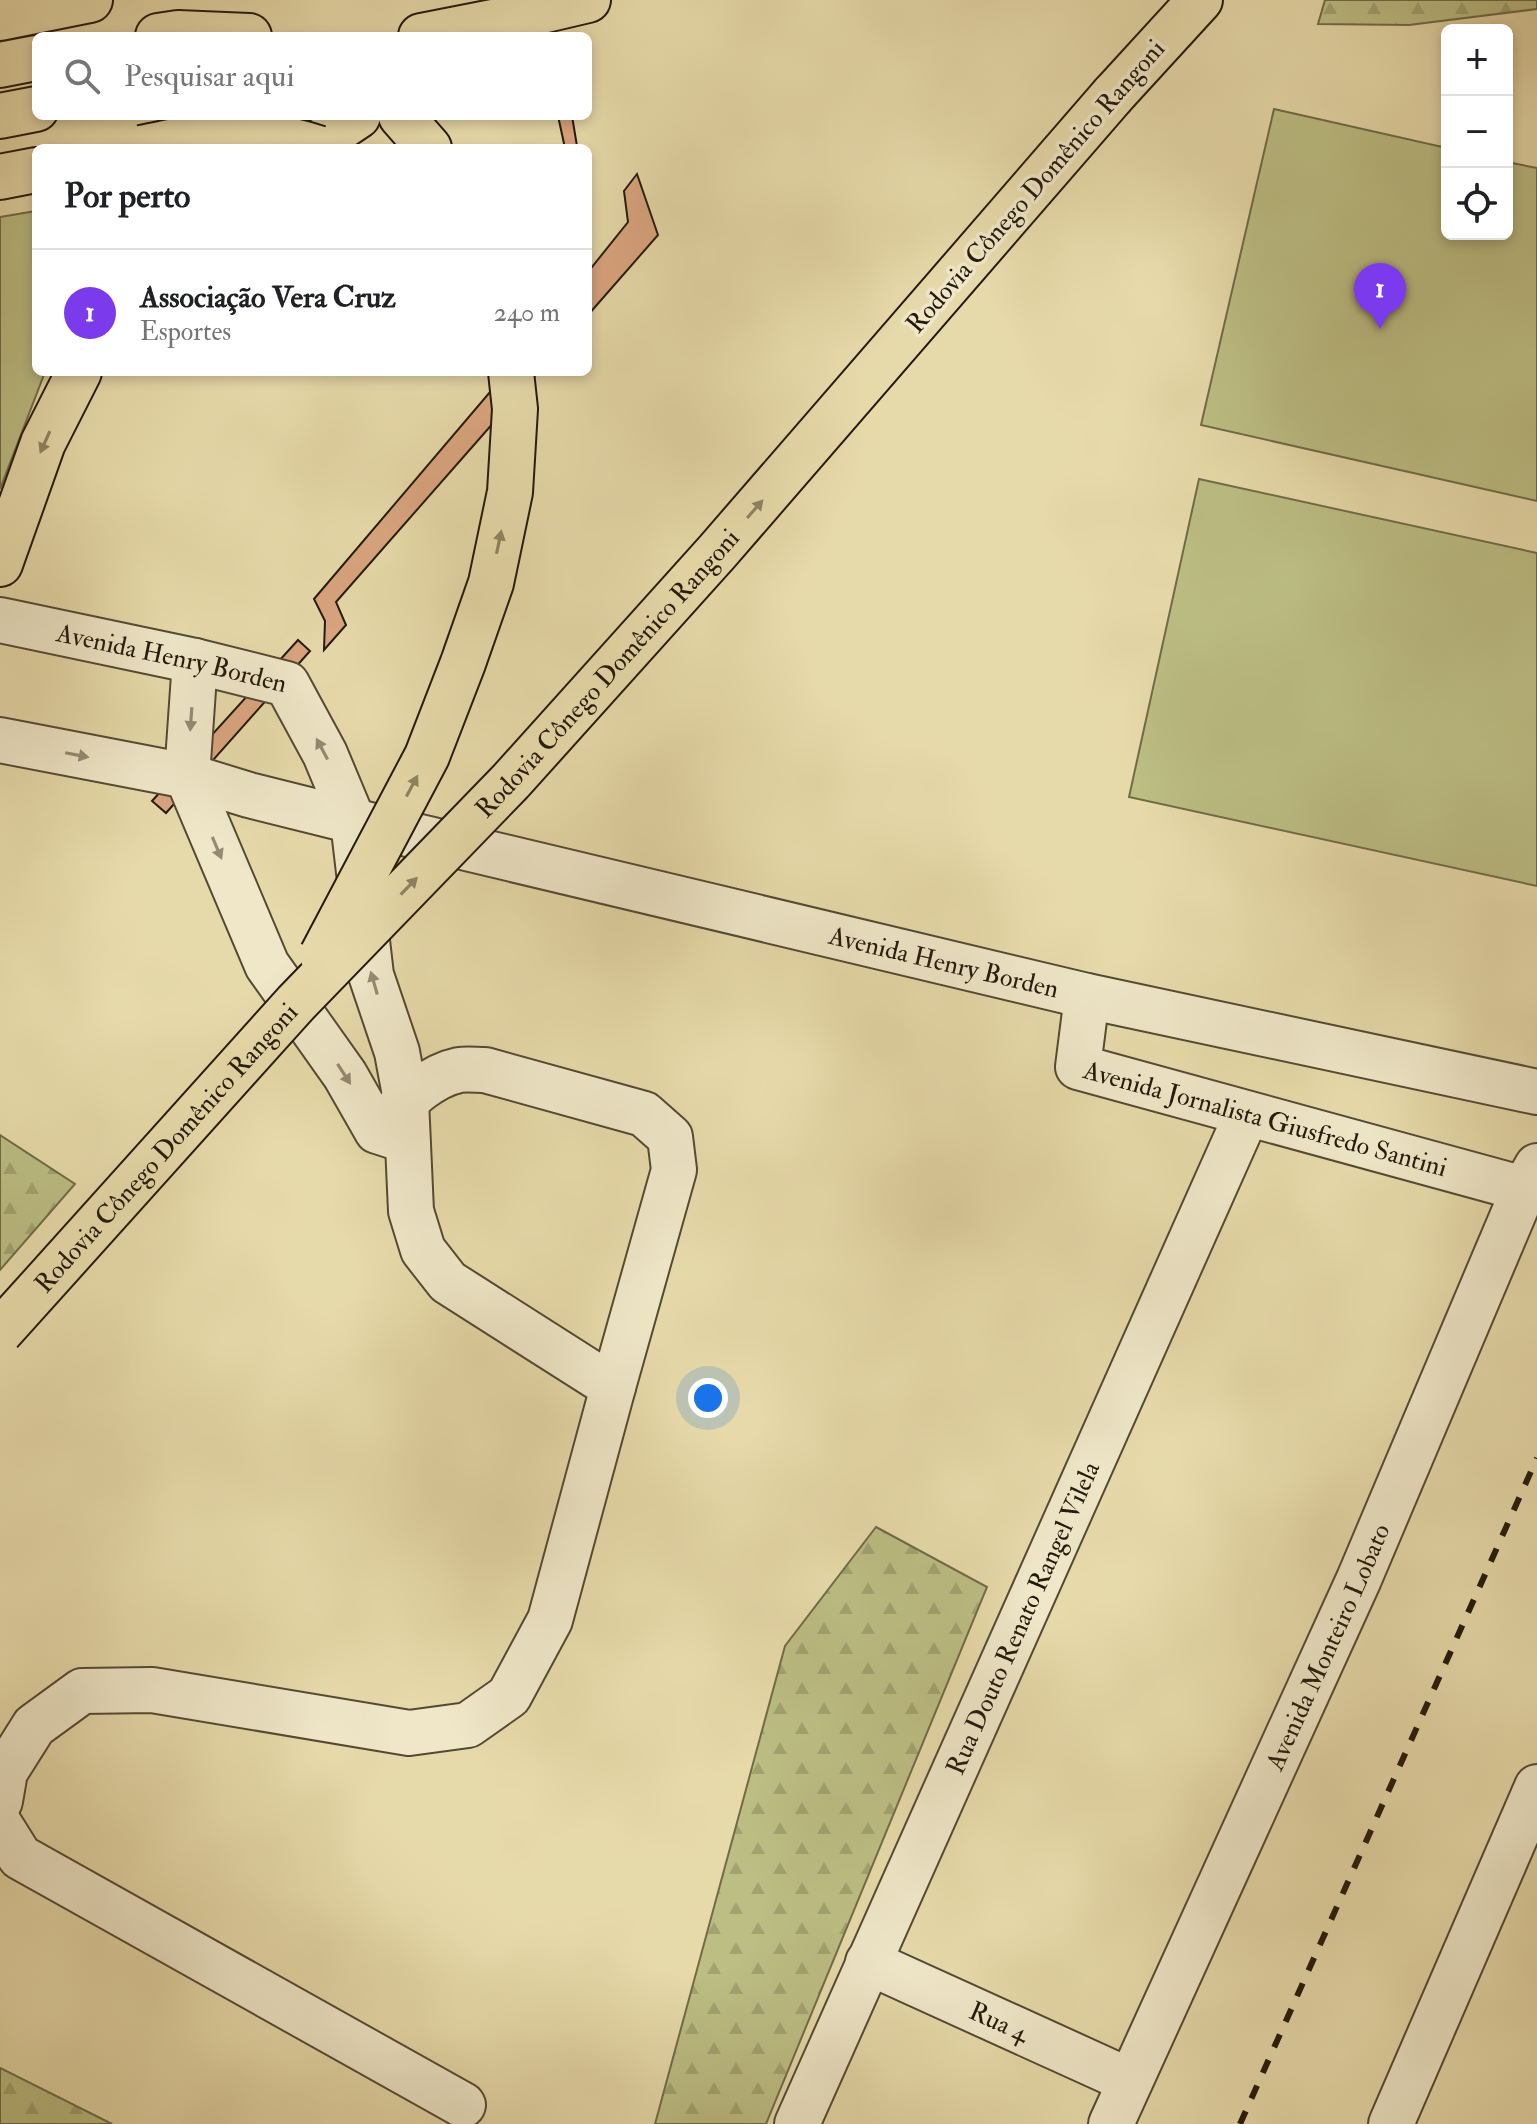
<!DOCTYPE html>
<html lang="pt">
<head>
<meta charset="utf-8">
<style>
  body { margin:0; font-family:"IM FELL Double Pica",serif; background:#f6f6f6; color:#202124 }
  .controls { position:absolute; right:24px; top:24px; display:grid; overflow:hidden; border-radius:12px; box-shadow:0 4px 12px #0003 }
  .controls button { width:72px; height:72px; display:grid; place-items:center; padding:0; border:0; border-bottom:2px solid #e0e0e0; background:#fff; color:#202124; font:40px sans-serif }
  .you { position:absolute; left:708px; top:1398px; width:28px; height:28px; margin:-20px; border:6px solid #fff; border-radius:50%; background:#1a73e8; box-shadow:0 0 0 12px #1a73e833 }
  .badge { display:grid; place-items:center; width:52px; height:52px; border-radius:50%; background:#7c3aed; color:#fff; font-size:26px; font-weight:700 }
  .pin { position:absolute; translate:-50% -66px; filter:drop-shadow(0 2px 4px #0008) }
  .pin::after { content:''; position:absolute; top:42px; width:28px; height:24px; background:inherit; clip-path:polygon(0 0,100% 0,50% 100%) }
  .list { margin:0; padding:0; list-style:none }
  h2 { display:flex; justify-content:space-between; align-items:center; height:104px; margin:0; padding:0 32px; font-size:34px }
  h2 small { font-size:26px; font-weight:400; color:#757577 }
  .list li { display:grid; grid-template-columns:52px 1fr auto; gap:24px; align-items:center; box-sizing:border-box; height:128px; padding:0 32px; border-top:2px solid #e0e0e0 }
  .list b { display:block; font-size:30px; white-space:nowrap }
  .list p { margin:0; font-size:26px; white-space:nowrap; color:#757577 }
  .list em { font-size:26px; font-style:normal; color:#757577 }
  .icon { flex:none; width:44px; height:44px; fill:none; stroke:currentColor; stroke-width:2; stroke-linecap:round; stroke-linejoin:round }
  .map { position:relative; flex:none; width:1537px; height:2124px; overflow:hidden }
  .search { position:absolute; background:#fff; box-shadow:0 4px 12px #0003; left:32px; top:32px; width:560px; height:88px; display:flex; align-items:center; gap:20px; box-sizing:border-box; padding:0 28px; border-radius:12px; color:#757577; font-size:30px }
  .panel { position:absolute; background:#fff; box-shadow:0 4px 12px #0003; left:32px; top:144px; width:560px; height:232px; border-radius:12px }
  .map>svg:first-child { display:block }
  .green { fill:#bcbe84; stroke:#706c48; stroke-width:2 }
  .forest { fill:url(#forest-firs); stroke:#706c48; stroke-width:2 }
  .building { fill:#daa57f; stroke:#231a0d; stroke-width:2 }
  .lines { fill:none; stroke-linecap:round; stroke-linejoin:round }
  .minor-casing { stroke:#544a34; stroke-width:48 }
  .highway-casing { stroke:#231a0d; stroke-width:48 }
  .minor { stroke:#efe7c8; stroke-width:44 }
  .highway { stroke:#e7daaa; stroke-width:44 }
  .rail { stroke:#231a0d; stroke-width:6; stroke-dasharray:14 14; stroke-linecap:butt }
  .highway-bridge-casing { stroke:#231a0d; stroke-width:48; stroke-linecap:butt }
  .highway-bridge { stroke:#e7daaa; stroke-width:44 }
  .oneway { fill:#8f8463 }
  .oneway2 { fill:#938b74 }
  .labels { text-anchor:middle; stroke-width:7; stroke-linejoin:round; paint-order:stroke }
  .street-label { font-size:26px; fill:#231a0d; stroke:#efe7c8 }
</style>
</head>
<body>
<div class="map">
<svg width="1537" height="2124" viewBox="0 0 1537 2124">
  <defs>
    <pattern id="forest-firs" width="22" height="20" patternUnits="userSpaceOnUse" patternTransform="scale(2)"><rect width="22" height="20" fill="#bcbe84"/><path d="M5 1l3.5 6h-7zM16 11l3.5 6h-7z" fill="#a1a371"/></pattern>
  </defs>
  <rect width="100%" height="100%" fill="#e7daaa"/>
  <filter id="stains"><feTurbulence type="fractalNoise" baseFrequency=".0025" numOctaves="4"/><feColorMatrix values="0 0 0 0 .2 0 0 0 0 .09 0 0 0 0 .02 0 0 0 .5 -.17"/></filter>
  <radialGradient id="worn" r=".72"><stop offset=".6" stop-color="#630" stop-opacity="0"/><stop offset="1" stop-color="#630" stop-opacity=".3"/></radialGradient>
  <path class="green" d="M1274 109 1447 148V234H1507V162L1537 168V501L1201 425Z
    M36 211V372H45L0 489V217Z
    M1199 479 1537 553V886L1129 797Z"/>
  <path class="forest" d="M1325 0H1537V9L1409 25 1318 24Z
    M0 1135 75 1184 0 1270Z
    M876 1527 987 1587 766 2124H655L785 1646Z
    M0 2068 112 2124H0Z"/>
  <path class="building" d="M558 116H572L577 146 565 148Z
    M637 174 658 235 588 315V272L628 222 624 191Z
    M507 372H538L336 602 346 625 324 650 325 621 314 599Z
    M298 640 310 651 166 813 152 801Z"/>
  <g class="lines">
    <defs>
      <g id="minor">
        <path id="s1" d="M0 620 195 661 287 684 325 754 353 821 371 975 397 1052 406 1100 411 1211 423 1250 448 1282 613 1387 550 1620 509 1696 468 1725 409 1733 152 1690 82 1691 34 1726 5 1772 0 1801"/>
        <path d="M195 661 187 776 267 965 345 1075 377 1131 405 1140"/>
        <path id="s2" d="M0 740 187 776 249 795 353 821 1087 996 1537 1092"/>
        <path id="s3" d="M1087 996 1078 1067 1524 1189"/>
        <path d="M390 1117C408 1098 431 1076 459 1070 467 1069 477 1070 485 1070L644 1114 670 1137 674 1170 613 1387"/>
        <path d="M0 1825 20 1857 463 2105"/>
        <path id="s4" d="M868 1962 1130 2081"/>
        <path id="s5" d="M797 2124 1247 1114"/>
        <path id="s6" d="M1111 2124 1359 1579 1524 1189 1537 1166"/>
        <path d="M1391 2124 1537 1787"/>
      </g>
      <path id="highway" d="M0 18 90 0
        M158 36 178 33 249 36
        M421 36 503 20 588 0
        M0 65 36 58
        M1113 95 1200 0
        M0 116 36 109
        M401 116 429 148
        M310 148 358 116
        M0 177 36 170
        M0 564 43 443 79 372"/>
    </defs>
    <use href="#minor" class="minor-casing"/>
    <use href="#highway" class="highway-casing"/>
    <use href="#minor" class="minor"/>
    <use href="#highway" class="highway"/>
    <path class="rail" d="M1240 2124 1537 1458"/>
    <defs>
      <g id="highway-bridge">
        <path d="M141 148C163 144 185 138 208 135 241 132 287 137 318 148"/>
        <path d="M322 955 427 756 463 663 491 583 510 492 515 409 511 372"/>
        <path id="s7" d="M0 1332 296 1003 511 781 717 552 1113 95"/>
      </g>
    </defs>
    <use href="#highway-bridge" class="highway-bridge-casing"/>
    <use href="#highway-bridge" class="highway-bridge"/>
  </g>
  <defs><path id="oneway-solid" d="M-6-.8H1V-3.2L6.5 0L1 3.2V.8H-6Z" transform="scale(2)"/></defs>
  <g class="oneway">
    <use href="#oneway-solid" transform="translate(45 442) rotate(114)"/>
    <use href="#oneway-solid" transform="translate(755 509) rotate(-49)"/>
    <use href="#oneway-solid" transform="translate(499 542) rotate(-78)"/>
    <use href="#oneway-solid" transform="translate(412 786) rotate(-62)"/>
    <use href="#oneway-solid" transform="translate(409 886) rotate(-46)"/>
  </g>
  <g class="oneway2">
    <use href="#oneway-solid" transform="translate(191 719) rotate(94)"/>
    <use href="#oneway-solid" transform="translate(322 749) rotate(-118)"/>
    <use href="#oneway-solid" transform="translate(77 755) rotate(11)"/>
    <use href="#oneway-solid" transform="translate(217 848) rotate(67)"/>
    <use href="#oneway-solid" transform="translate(374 983) rotate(-106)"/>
    <use href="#oneway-solid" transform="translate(344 1074) rotate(57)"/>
  </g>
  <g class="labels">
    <g class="street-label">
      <text transform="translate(1035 186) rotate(-49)" y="9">Rodovia Cônego Domênico Rangoni</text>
      <text dy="9" stroke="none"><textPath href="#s1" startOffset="176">Avenida Henry Borden</textPath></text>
      <text dy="9" stroke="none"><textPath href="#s7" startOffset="896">Rodovia Cônego Domênico Rangoni</textPath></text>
      <text dy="9" stroke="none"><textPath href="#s2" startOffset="970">Avenida Henry Borden</textPath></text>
      <text dy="9" stroke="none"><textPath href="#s3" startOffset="266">Avenida Jornalista Giusfredo Santini</textPath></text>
      <text dy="9" stroke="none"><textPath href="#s7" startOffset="248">Rodovia Cônego Domênico Rangoni</textPath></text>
      <text dy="9" stroke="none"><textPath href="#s5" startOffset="554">Rua Douto Renato Rangel Vilela</textPath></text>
      <text dy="9" stroke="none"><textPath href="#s6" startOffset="524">Avenida Monteiro Lobato</textPath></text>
      <text dy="9" stroke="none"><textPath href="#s4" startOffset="144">Rua 4</textPath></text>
    </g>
  </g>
  <rect width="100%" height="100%" filter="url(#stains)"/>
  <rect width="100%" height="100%" fill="url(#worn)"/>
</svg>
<div class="controls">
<button>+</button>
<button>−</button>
<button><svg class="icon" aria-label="locate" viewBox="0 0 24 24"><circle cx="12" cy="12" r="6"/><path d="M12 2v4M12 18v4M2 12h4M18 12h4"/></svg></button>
</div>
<div class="you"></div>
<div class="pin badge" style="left:1380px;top:329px">1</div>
<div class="search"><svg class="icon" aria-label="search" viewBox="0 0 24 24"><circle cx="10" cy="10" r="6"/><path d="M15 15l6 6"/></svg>Pesquisar aqui</div>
<section class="panel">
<h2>Por perto<small></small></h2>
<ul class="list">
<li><span class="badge">1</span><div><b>Associação Vera Cruz</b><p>Esportes</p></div><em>240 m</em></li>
</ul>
</section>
</div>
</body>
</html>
